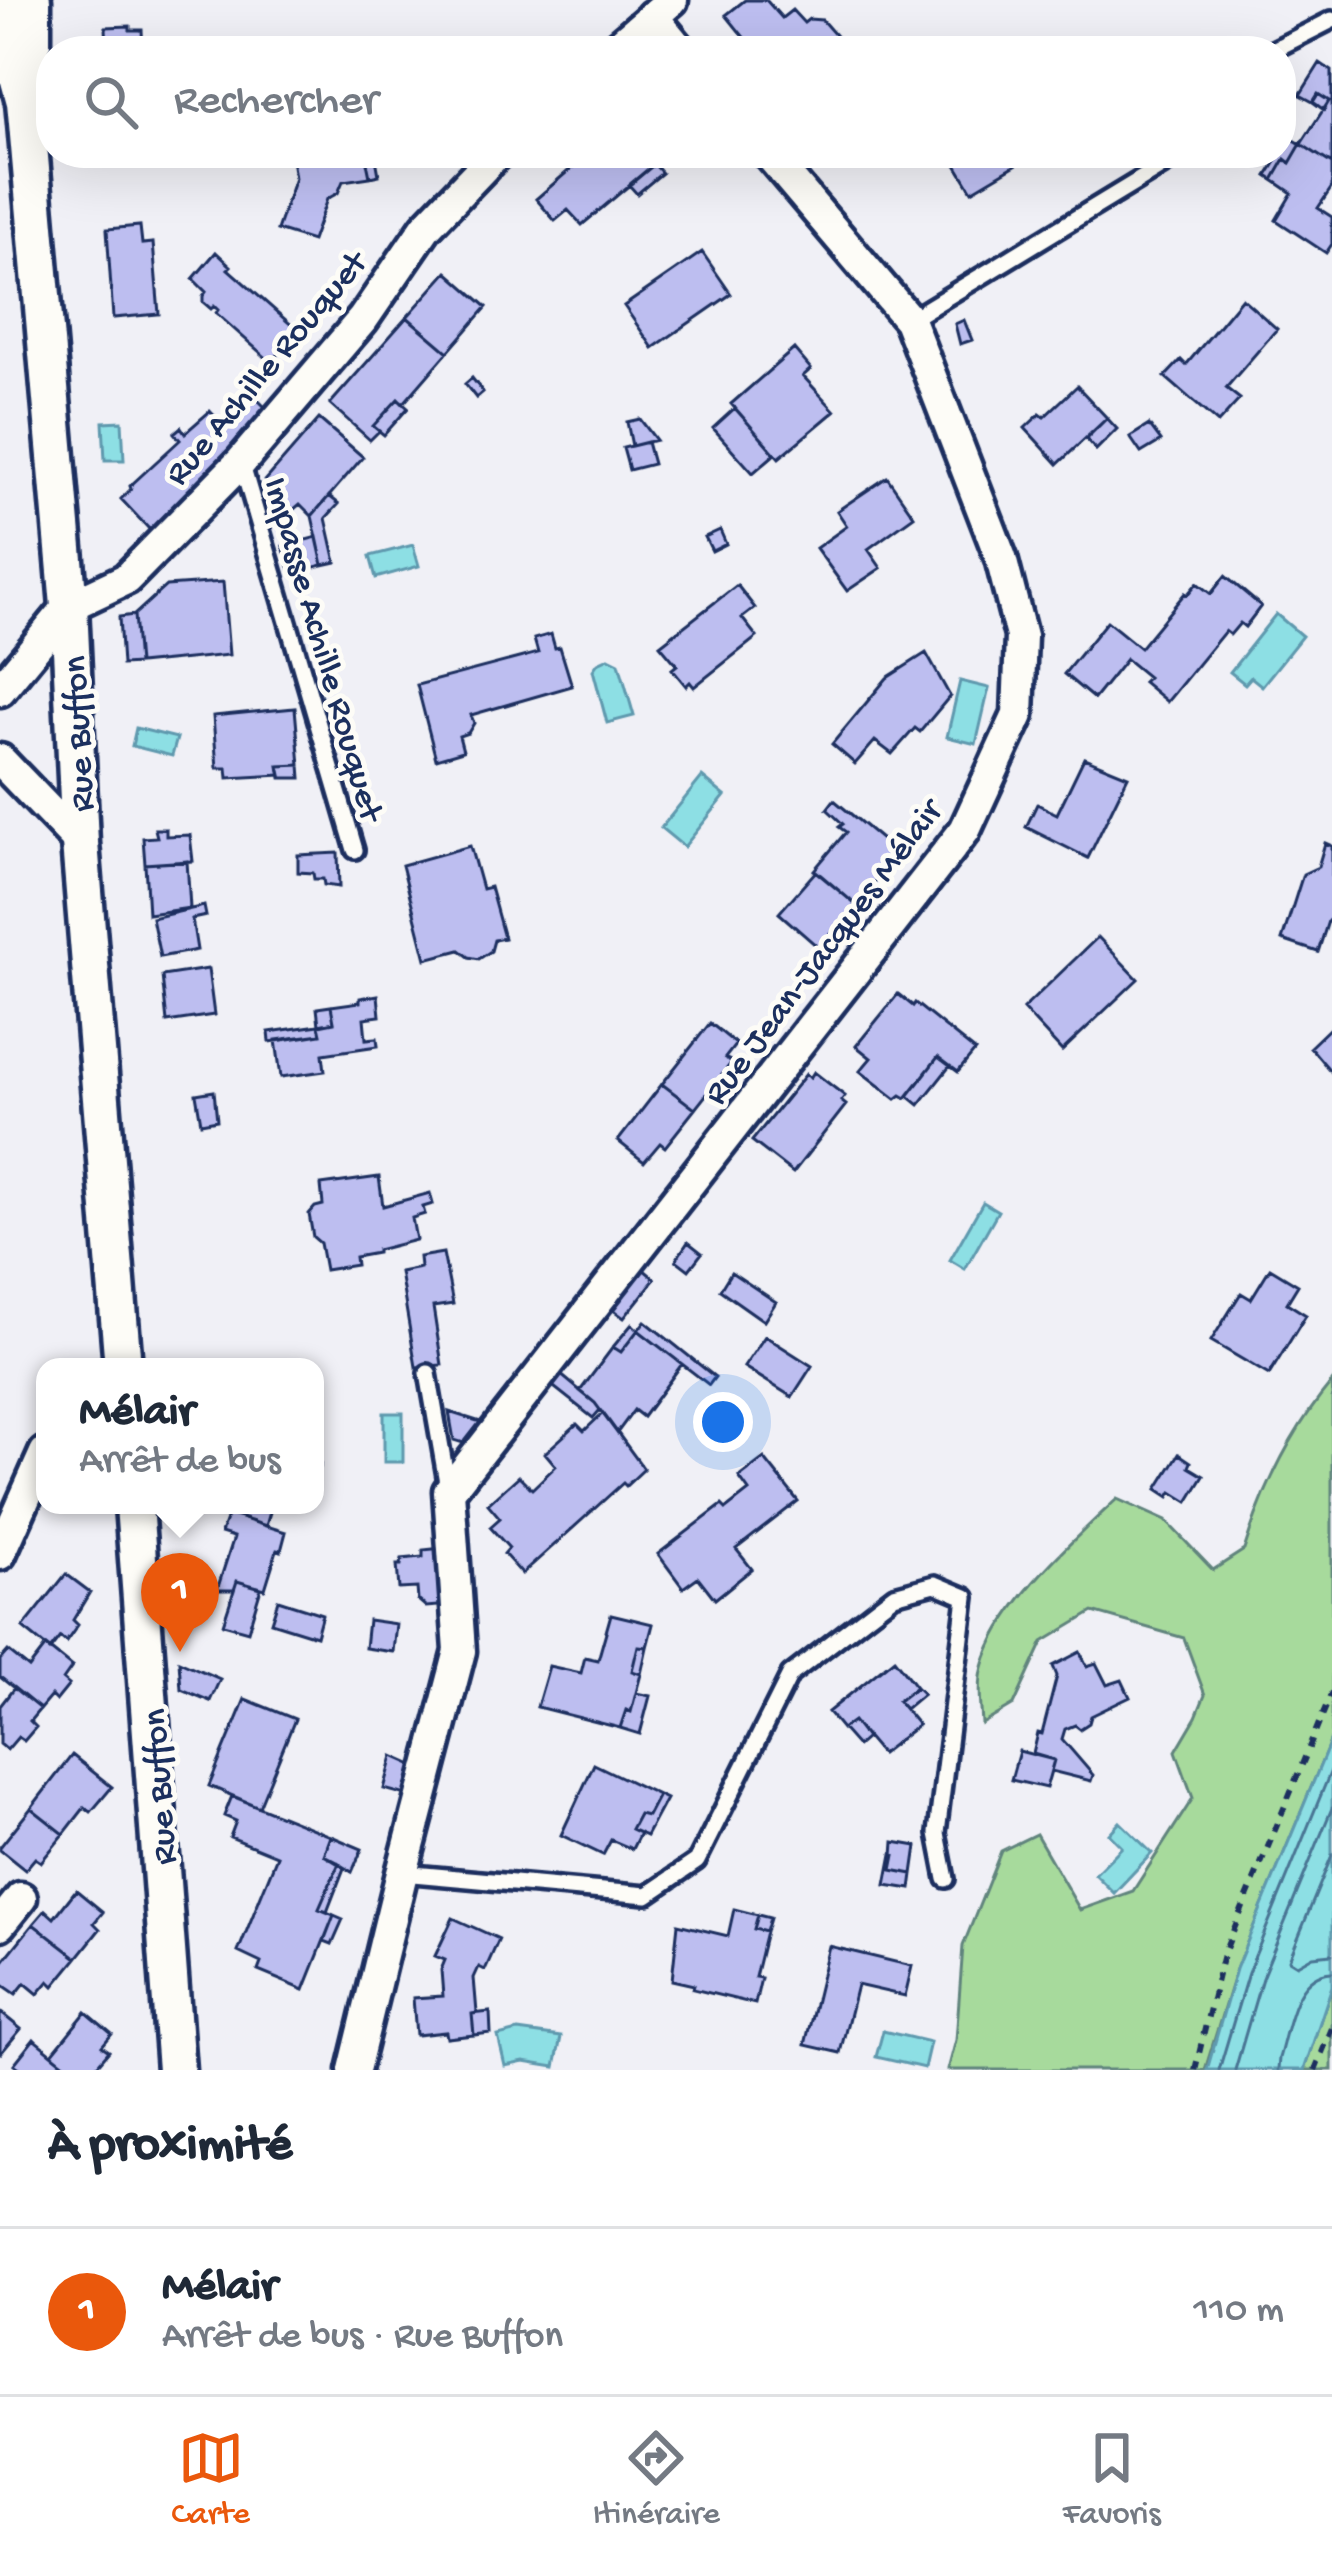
<!DOCTYPE html>
<html lang="fr">
<head>
<meta charset="utf-8">
<style>
  body { margin:0; font-family:"Gochi Hand",sans-serif; background:#f6f6f7; color:#1f2937 }
  .you { position:absolute; left:723px; top:1422px; width:42px; height:42px; margin:-30px; border:9px solid #fff; border-radius:50%; background:#1a73e8; box-shadow:0 0 0 18px #1a73e833 }
  .badge { display:grid; place-items:center; width:78px; height:78px; border-radius:50%; background:#ea580c; color:#fff; font-size:39px; font-weight:700 }
  .pin { position:absolute; translate:-50% -99px; filter:drop-shadow(0 3px 6px #0008) }
  .pin::after { content:''; position:absolute; top:63px; width:42px; height:36px; background:inherit; clip-path:polygon(0 0,100% 0,50% 100%) }
  .popup { position:absolute; left:36px; top:1358px; width:288px; height:156px; box-sizing:border-box; display:grid; place-content:center; border-radius:24px; background:#fff; filter:drop-shadow(0 3px 9px #0005); font-size:39px; white-space:nowrap; color:#747a83 }
  .popup b { font-size:45px; color:#1f2937 }
  .popup::after { content:''; position:absolute; left:50%; top:100%; margin-left:-24px; border:24px solid transparent; border-top-color:#fff }
  .list { margin:0; padding:0; list-style:none }
  h2 { display:flex; justify-content:space-between; align-items:center; height:156px; margin:0; padding:0 48px; font-size:51px }
  h2 small { font-size:39px; font-weight:400; color:#747a83 }
  .list li { display:grid; grid-template-columns:78px 1fr auto; gap:36px; align-items:center; box-sizing:border-box; height:168px; padding:0 48px; border-top:3px solid #e0e1e3 }
  .list b { display:block; font-size:45px; white-space:nowrap }
  .list p { margin:0; font-size:39px; white-space:nowrap; color:#747a83 }
  .list em { font-size:39px; font-style:normal; color:#747a83 }
  .icon { flex:none; width:66px; height:66px; fill:none; stroke:currentColor; stroke-width:2; stroke-linecap:round; stroke-linejoin:round }
  .map { position:relative; flex:none; width:1332px; height:2070px; overflow:hidden }
  .search { position:absolute; background:#fff; box-shadow:0 12px 48px #0002; left:36px; right:36px; top:36px; height:132px; display:flex; align-items:center; gap:30px; box-sizing:border-box; padding:0 42px; border-radius:48px; color:#747a83; font-size:45px }
  .sheet { height:324px; background:#fff }
  nav { display:flex; justify-content:space-around; align-items:center; box-sizing:border-box; height:168px; border-top:3px solid #e0e1e3; background:#fff; font-size:33px; color:#747a83 }
  nav a { display:grid; justify-items:center; gap:6px }
  nav .on { color:#ea580c }
  .map>svg:first-child { display:block }
  .green { fill:#a7da9c; stroke:#61847d; stroke-width:3 }
  .water { fill:#8ddfe4; stroke:#5f99ae; stroke-width:3 }
  .lines { fill:none; stroke-linecap:round; stroke-linejoin:round }
  .shore { stroke:#497594; stroke-width:3 }
  .building { fill:#bdbef0; stroke:#1b2f5e; stroke-width:3 }
  .service-casing { stroke:#1b2f5e; stroke-width:24 }
  .minor-casing { stroke:#1b2f5e; stroke-width:39 }
  .tertiary-casing { stroke:#1b2f5e; stroke-width:45 }
  .path { stroke:#1b2f5e; stroke-width:6; stroke-dasharray:9 9; stroke-linecap:butt }
  .service { stroke:#fdfcf7; stroke-width:15 }
  .minor { stroke:#fdfcf7; stroke-width:30 }
  .tertiary { stroke:#fdfcf7; stroke-width:36 }
  .labels { text-anchor:middle; stroke-width:10; stroke-linejoin:round; paint-order:stroke }
  .street-label { font-size:36px; fill:#1b2f5e; stroke:#fdfcf7 }
</style>
</head>
<body>
<div class="map">
<svg width="1332" height="2070" viewBox="0 0 1332 2070">
  <rect width="100%" height="100%" fill="#f0f0f6"/>
  <filter id="ink" filterUnits="userSpaceOnUse"><feTurbulence type="fractalNoise" baseFrequency=".00833" numOctaves="2"/><feDisplacementMap in="SourceGraphic" scale="24" xChannelSelector="R" yChannelSelector="G"/><feConvolveMatrix kernelMatrix="1 2 1 2 8 2 1 2 1" color-interpolation-filters="sRGB"/></filter>
  <g filter="url(#ink)">
    <path class="green" d="M1332 1382V1737L1236 1969 1205 2070H948L956 2040 963 1946 1001 1851 1036 1834 1080 1910 1133 1891 1193 1798 1176 1751 1196 1717 1205 1695 1184 1638 1093 1612 1043 1642 1014 1705 982 1724C981 1706 978 1684 983 1667 999 1606 1071 1542 1117 1499L1166 1521 1213 1570 1244 1550C1263 1489 1291 1431 1332 1382Z
      M1332 1986V2070H1304Z"/>
    <path class="water" d="M122 421 124 460H105L103 422Z
      M413 545 419 566 376 578 370 556Z
      M1276 614 1302 636 1262 686 1251 677 1245 684 1230 672Z
      M609 658 619 663 634 716 607 723 593 670 598 663Z
      M960 681 989 688 976 744 947 737Z
      M136 728 177 738 172 756 132 746Z
      M702 777 725 796 684 847 661 828Z
      M983 1202 998 1211 965 1269 950 1260Z
      M384 1413H403V1462H384Z
      M1332 1737V1986L1304 2070H1207L1236 1969Z
      M1120 1822 1152 1853 1114 1893 1095 1874 1122 1847 1109 1834Z
      M518 2031 561 2037 555 2067 524 2062 505 2066 498 2036Z
      M883 2031 930 2042 924 2068 876 2057Z"/>
    <g class="lines">
      <path class="shore" d="M1332 1855 1289 1960 1297 1965 1313 1956 1332 1954
        M1219 2070 1248 1973 1332 1768
        M1235 2070 1262 1978 1332 1808
        M1278 2070 1279 2058C1289 2027 1293 1974 1332 1972"/>
    </g>
    <path class="building" d="M745 0H766L782 18 792 10 804 23 809 19 822 20 849 51H755L726 15Z
      M130 26V30H142L143 51H107L106 27Z
      M196 44V47L213 45V51H161V46Z
      M1320 63 1332 71V164L1301 144 1329 101 1318 94 1313 102 1300 95Z
      M1318 94 1329 101 1324 110 1313 102Z
      M1291 138 1301 144 1290 163 1285 159 1273 180 1267 176Z
      M1301 144 1332 164V187L1318 208 1332 217V244L1326 253 1276 220 1292 193 1273 180 1285 159 1290 163Z
      M291 153H365L370 177 343 181 338 193 327 199 312 241 277 230 295 178Z
      M365 153H375L379 175 370 177Z
      M589 153H649L657 162 582 225 568 210 555 221 536 199Z
      M949 153H1012L1019 163 972 191Z
      M654 164 662 173 637 194 629 185Z
      M140 226 142 244 153 243 159 314 113 318 107 229Z
      M216 252 231 266 228 269 295 328 285 347 271 362 216 313 218 310 214 306 211 309 203 302V296L206 292 193 279Z
      M702 252 731 294 653 348 624 306Z
      M447 272 487 307 448 352 407 317Z
      M1242 298 1277 329 1226 388 1240 399 1218 423 1165 377 1181 360 1186 365Z
      M407 317 448 352 403 404 398 399 373 426 379 431 370 440 330 404Z
      M964 320 972 340 960 344 955 324Z
      M794 349 811 369 803 376 835 411 779 458 731 404Z
      M472 378 483 392 476 398 465 384Z
      M1077 386 1107 418 1058 464 1025 428 1040 414 1044 417Z
      M253 395 266 408 254 423 259 427 151 531 121 499 131 489 130 486 180 440 174 433 181 427 185 433 210 411 223 425Z
      M398 399 408 408 384 435 373 426Z
      M735 408 775 454 753 473 713 428Z
      M1107 418 1117 429 1096 450 1086 439Z
      M319 419 363 457 312 516 300 504 292 511 268 488 265 481Z
      M640 419 656 440 632 446 627 422Z
      M1149 425 1161 441 1141 453 1130 437Z
      M647 442 653 464 629 470 623 448Z
      M887 477 914 516 868 549 881 568 847 591 816 548 847 526 837 511Z
      M329 496 339 504 326 518 336 562 323 565 312 516Z
      M720 530 726 544 712 551 705 537Z
      M317 537 323 565 291 573 283 546Z
      M1225 576 1261 606 1245 627 1240 623 1230 635 1225 631 1167 702 1143 682 1148 677 1126 659 1094 699 1064 674 1107 621 1140 648 1185 593 1187 595 1197 583 1211 594Z
      M223 582 229 655 138 664 134 615 166 586Z
      M737 585 755 608 742 618 757 637 694 687 690 682 686 686 672 669 677 665 660 645Z
      M134 615 138 664 122 665 119 617Z
      M551 634 555 648 560 647 572 686 471 715 474 723 468 733 459 736 463 751 436 759 417 685 538 653 534 639Z
      M926 653 950 696 920 732 915 728 892 754 875 741 855 764 832 744 887 678Z
      M295 708 300 765 279 766 281 775 228 778 227 768H217L213 716Z
      M1084 758 1128 776 1088 858 1026 827 1037 804 1057 814Z
      M300 765 301 778H281L279 766Z
      M834 800 899 854 856 905 814 870 846 832 839 827 843 824 827 809Z
      M155 829H166V836L190 835 193 861 145 864 143 838 157 837Z
      M1325 843 1332 846V918L1328 921 1318 952 1282 940 1303 874 1318 867Z
      M470 846 482 889 490 887 504 938 494 940 491 951 479 959 469 957 460 950 426 959 402 865Z
      M338 853 339 887 324 885 323 879H314L313 873 298 872V855Z
      M187 861 190 908 148 914 145 864Z
      M816 871 856 905 819 948 779 913Z
      M204 906 206 916 192 919 197 950 160 957 152 918Z
      M1098 937 1138 979 1062 1051 1023 1009Z
      M208 969 214 1015 167 1022 162 976Z
      M898 994 913 1006 915 1003 975 1051 958 1072 938 1057 906 1098 901 1095 896 1099 860 1071 871 1058 856 1046Z
      M378 995 380 1016 364 1018 366 1039 377 1038 378 1046 323 1054 325 1071 281 1077 276 1040 321 1034 319 1025 334 1022 331 1006 360 1002V998Z
      M331 1006 334 1022 319 1025 317 1008Z
      M710 1023 736 1044 725 1058 732 1062 695 1109 662 1084Z
      M319 1025 321 1034 270 1042 269 1032Z
      M1332 1026V1073L1310 1047Z
      M938 1057 950 1066 919 1105 908 1096Z
      M814 1072 845 1096 841 1101 846 1105 793 1173 752 1141 806 1074 810 1078Z
      M662 1084 695 1109 665 1147 660 1143 644 1162 618 1141Z
      M214 1091 217 1120 201 1123 196 1094Z
      M379 1177 383 1206 430 1193 433 1204 423 1207 425 1214 412 1218 416 1240 377 1250V1253L355 1257 356 1265 325 1270 320 1243 313 1237 309 1214 315 1207 323 1205 321 1185Z
      M688 1242 702 1253 689 1270 676 1260Z
      M443 1253 453 1304 433 1307 442 1365 416 1367 400 1272 420 1268 419 1257Z
      M637 1264 655 1279 624 1318 605 1304Z
      M1270 1268 1298 1285 1287 1303 1306 1315 1269 1375 1211 1341 1241 1293 1251 1299Z
      M731 1272 776 1302 764 1321 720 1290Z
      M645 1321 715 1377 709 1385 638 1330Z
      M632 1324 638 1330 621 1352 613 1347Z
      M638 1330 682 1364 643 1417 634 1410 617 1433 595 1403 580 1391 613 1347 621 1352Z
      M765 1336 812 1366 792 1397 744 1367Z
      M159 1362 209 1363V1367H159Z
      M554 1369 595 1403 600 1410 593 1418 545 1380Z
      M315 1389H322L320 1467H315Z
      M449 1412 487 1424 470 1445 454 1440Z
      M603 1413 644 1469 626 1486 623 1483 522 1574 504 1554 509 1548 490 1527 500 1518 488 1504 519 1476 532 1489 556 1466 545 1453 577 1424 584 1431Z
      M1179 1454 1191 1462 1189 1467 1204 1476 1188 1502 1172 1492 1169 1497 1157 1489Z
      M764 1458 798 1501 736 1549 752 1569 715 1599 698 1577 683 1588 658 1554 722 1505 726 1509 749 1491 739 1477Z
      M238 1505H272L266 1526 235 1516Z
      M228 1514 286 1532 281 1551 277 1550 265 1589 237 1581 234 1590H217L234 1537 221 1533Z
      M443 1548 446 1600 438 1606 426 1607 418 1600 417 1588 399 1589 397 1565H401L402 1559 423 1557V1550Z
      M66 1574 90 1592 73 1620 78 1625 66 1642 60 1637 50 1650 23 1628Z
      M237 1581 261 1588 248 1631 223 1624Z
      M278 1600 322 1614 316 1636 271 1622Z
      M611 1614 653 1624 647 1647 638 1646 632 1671 641 1674 631 1712 626 1710 620 1728 537 1707 549 1666 581 1673 585 1657 598 1660Z
      M368 1620 396 1624 393 1652 365 1648Z
      M46 1646 72 1667 63 1680 69 1685 56 1701 51 1696 40 1709 0 1677V1660L8 1651 29 1668Z
      M638 1646 647 1647 641 1674 632 1671Z
      M1080 1652 1087 1666 1096 1663 1107 1685 1122 1680 1130 1697 1091 1716 1089 1723 1080 1729 1075 1725 1065 1729 1062 1739 1093 1775 1091 1781 1051 1771 1054 1760 1033 1754 1038 1733 1042 1734 1057 1676 1053 1666Z
      M894 1659 916 1687 898 1701 918 1725 881 1754 853 1721 842 1729 828 1712Z
      M179 1661 220 1679 210 1701 181 1689Z
      M916 1687 923 1694 905 1709 898 1701Z
      M14 1688 40 1709 30 1721 36 1727 24 1741 18 1737 7 1750 0 1744V1706Z
      M636 1693 650 1696 640 1734 620 1728 626 1710 631 1712Z
      M245 1699 295 1719 259 1807 209 1786Z
      M853 1721 866 1738 857 1746 842 1729Z
      M1019 1751 1054 1760 1046 1788 1011 1780Z
      M72 1755 112 1787 91 1812 85 1807 64 1834 31 1808Z
      M393 1756 413 1765 406 1795 384 1789Z
      M594 1764 658 1795 647 1816 639 1814 631 1829 640 1833 632 1849 611 1840 603 1855 561 1835Z
      M658 1795 666 1799 646 1836 631 1829 639 1814 647 1816Z
      M232 1796 331 1836 324 1855 339 1863 319 1909 334 1915 304 1990 258 1971 261 1963 238 1952 277 1856 230 1837 236 1821 224 1816Z
      M31 1808 64 1834 41 1862 35 1858 25 1870 0 1850V1847Z
      M331 1836 362 1849 352 1872 324 1855Z
      M894 1842 917 1846 913 1874 892 1870Z
      M892 1854 895 1855 892 1870 913 1874 911 1889 886 1885Z
      M339 1863 344 1868 327 1912 319 1909Z
      M76 1890 103 1912 94 1923 100 1929 77 1958 33 1924 45 1910 54 1918Z
      M734 1909 758 1915 754 1929 766 1932 755 1977 761 1978 755 2004 693 1989 694 1985 672 1980 678 1924 728 1936Z
      M334 1915 343 1919 332 1944 324 1941Z
      M758 1915 770 1918 766 1932 754 1929Z
      M453 1918 499 1939 485 1970 479 1967 474 1978 477 2013 472 2014 474 2035 447 2038 446 2032 416 2035 413 1998 443 1996 441 1970 445 1960 435 1956Z
      M33 1924 77 1958 54 1986 49 1981 38 1994 25 1983 16 1994 0 1983V1965Z
      M829 1946 912 1966 905 1996 857 1985 840 2053 805 2045Z
      M0 2012 21 2029 1 2053 0 2052Z
      M86 2012 112 2034 102 2046 109 2051 93 2070H72L52 2054Z
      M490 2012 491 2033 474 2035 472 2014Z
      M34 2039 37 2042 72 2070H22L14 2064Z"/>
    <g class="lines">
      <defs>
        <path id="service" d="M1271 51 1332 20
          M909 320 1174 159 1177 153
          M241 462 355 850
          M428 1373 448 1488
          M402 1873 647 1895 697 1861 790 1675 894 1595 935 1584 966 1597 937 1833 946 1879"/>
        <path id="minor" d="M652 16 681 51
          M612 51 672 0
          M0 690 69 606 126 579 241 462 363 319 426 227 497 153
          M0 760 80 843
          M0 1554 45 1453
          M0 1924 21 1898
          M354 2070 402 1873 460 1651 449 1491 965 830 1018 715 1021 636 1001 558 909 320 768 153"/>
        <path id="tertiary" d="M3 0 9 43 25 102 27 123 69 606 80 843 123 1367
          M29 74 32 42V0
          M134 1505 176 2070"/>
      </defs>
      <use href="#service" class="service-casing"/>
      <use href="#minor" class="minor-casing"/>
      <use href="#tertiary" class="tertiary-casing"/>
      <path class="path" d="M1195 2070 1222 1958 1332 1692
        M1315 2070 1332 2028"/>
      <use href="#service" class="service"/>
      <use href="#minor" class="minor"/>
      <use href="#tertiary" class="tertiary"/>
    </g>
  </g>
  <g class="labels">
    <g class="street-label">
      <text transform="translate(263 366) rotate(-50)" y="13">Rue Achille Rouquet</text>
      <text transform="translate(327 648) rotate(74)" y="13">Impasse Achille Rouquet</text>
      <text transform="translate(75 734) rotate(-93)" y="13">Rue Buffon</text>
      <text transform="translate(820 950) rotate(-53)" y="13">Rue Jean-Jacques Mélair</text>
      <text transform="translate(156 1787) rotate(-94)" y="13">Rue Buffon</text>
    </g>
  </g>
</svg>
<div class="you"></div>
<div class="pin badge" style="left:180px;top:1652px">1</div>
<div class="popup"><b>Mélair</b>Arrêt de bus</div>
<div class="search"><svg class="icon" aria-label="search" viewBox="0 0 24 24"><circle cx="10" cy="10" r="6"/><path d="M15 15l6 6"/></svg>Rechercher</div>
</div>
<section class="sheet">
<h2>À proximité<small></small></h2>
<ul class="list">
<li><span class="badge">1</span><div><b>Mélair</b><p>Arrêt de bus · Rue Buffon</p></div><em>110 m</em></li>
</ul>
</section>
<nav>
<a class="on"><svg class="icon" aria-label="map" viewBox="0 0 24 24"><path d="M3 6l6-2 6 2 6-2v14l-6 2-6-2-6 2zM9 4v14M15 6v14"/></svg>Carte</a>
<a><svg class="icon" aria-label="directions" viewBox="0 0 24 24"><path d="M12 3l9 9-9 9-9-9zM9 14v-3h6M13 9l2 2-2 2"/></svg>Itinéraire</a>
<a><svg class="icon" aria-label="saved" viewBox="0 0 24 24"><path d="M7 4h10v16l-5-4-5 4z"/></svg>Favoris</a>
</nav>
</body>
</html>
